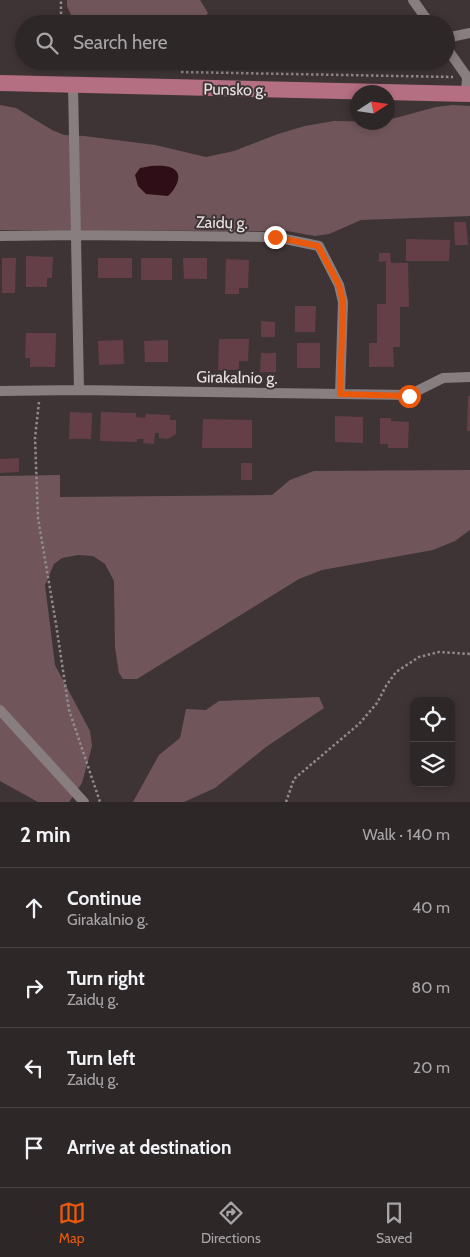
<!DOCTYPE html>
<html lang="en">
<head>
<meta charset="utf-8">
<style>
  body { margin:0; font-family:Cabin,sans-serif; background:#362f30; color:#f1f3f6 }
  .controls { position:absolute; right:15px; bottom:15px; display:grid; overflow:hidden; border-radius:10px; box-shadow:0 2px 8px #0003 }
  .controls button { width:45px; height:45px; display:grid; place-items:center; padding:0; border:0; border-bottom:1px solid #494445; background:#2e2728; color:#f1f3f6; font:25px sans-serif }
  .compass { position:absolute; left:350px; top:85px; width:45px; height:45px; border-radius:50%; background:#2e2728; box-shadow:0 2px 8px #0003; rotate:78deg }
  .stop { position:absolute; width:15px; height:15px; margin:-11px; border:4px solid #ea580c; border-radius:50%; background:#fff }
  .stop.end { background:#ea580c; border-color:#fff; box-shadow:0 1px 5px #0008 }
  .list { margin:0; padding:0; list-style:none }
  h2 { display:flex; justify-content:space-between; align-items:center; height:65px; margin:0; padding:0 20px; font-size:21px }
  h2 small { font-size:16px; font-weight:400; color:#a7a5a8 }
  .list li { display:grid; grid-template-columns:32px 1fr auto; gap:15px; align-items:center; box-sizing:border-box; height:80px; padding:0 20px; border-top:1px solid #494445 }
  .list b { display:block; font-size:19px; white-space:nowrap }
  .list p { margin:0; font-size:16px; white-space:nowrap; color:#a7a5a8 }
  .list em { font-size:16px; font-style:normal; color:#a7a5a8 }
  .icon { flex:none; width:28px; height:28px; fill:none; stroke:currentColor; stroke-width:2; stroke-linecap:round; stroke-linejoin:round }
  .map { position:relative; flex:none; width:470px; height:802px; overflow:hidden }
  .search { position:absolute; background:#2e2728; box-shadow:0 2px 8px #0003; left:15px; right:15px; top:15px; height:55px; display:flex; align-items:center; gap:12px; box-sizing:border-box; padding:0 18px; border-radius:28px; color:#a7a5a8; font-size:19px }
  .sheet { height:385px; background:#2e2728 }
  nav { display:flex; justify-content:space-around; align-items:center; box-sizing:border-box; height:70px; border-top:1px solid #494445; background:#2e2728; font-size:14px; color:#a7a5a8 }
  nav a { display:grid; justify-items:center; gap:2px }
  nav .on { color:#ea580c }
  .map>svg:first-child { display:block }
  .green { fill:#70565b }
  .water { fill:#2f0e18 }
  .building { fill:#653f48 }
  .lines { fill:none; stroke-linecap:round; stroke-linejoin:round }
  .path { stroke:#928a8c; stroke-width:2.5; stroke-dasharray:2.5 2.5; stroke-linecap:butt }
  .minor { stroke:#887d7f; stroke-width:10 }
  .primary { stroke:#b56f82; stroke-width:16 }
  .route { stroke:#ea580c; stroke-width:6 }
  .labels { text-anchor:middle; stroke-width:4; stroke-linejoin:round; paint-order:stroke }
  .street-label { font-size:16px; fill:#eae3e5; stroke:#3e3436 }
</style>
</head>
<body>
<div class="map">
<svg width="470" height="802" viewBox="0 0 470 802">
  <rect width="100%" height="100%" fill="#3e3436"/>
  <path class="green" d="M67 0H200L208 13 202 21 195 24H75L67 6Z
    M0 105 16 108 52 130 64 135 84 136 155 145 206 157 234 151 278 134 305 126 334 121 388 122V120L436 107 453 105 470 106V216L361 220 329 234 315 236 287 231 0 230Z
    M470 470V530L455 541 433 550 322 570 299 579 137 679H123L119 673 115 647 114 581 105 564 93 556 78 555 62 558 54 564 45 585 55 665 90 731 92 746 82 783 69 802H38L0 781V476L60 475V497L272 495 290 480 314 471Z
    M319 697 324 708 266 747 215 788 184 802H133L159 755 180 738 186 709 206 710 219 701Z"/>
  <path class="water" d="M151 166C157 166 166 165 172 168 185 174 175 190 168 196L146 194 138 186 135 175 140 168Z"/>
  <path class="building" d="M454 222H466L468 245H455Z
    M406 239 450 240 449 261H406Z
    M379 253H390L391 263H408L409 307H400V347H393L394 367H369V343H377V304H386V261L379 262Z
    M26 256 53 257 52 278H47V287H26Z
    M2 258H16L15 293H2Z
    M98 258H132V278H98Z
    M141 258H172V280H141Z
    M183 258H207V279H184Z
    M226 259 249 260 248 288H239V294H225Z
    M295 306H316L315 332H295Z
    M261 321 275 322V337H261Z
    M26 333H56L55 367H30V358H25Z
    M219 339H249L248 361H239V370H218Z
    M123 340 124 364 99 365 98 341Z
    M168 340V362H145L144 341Z
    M297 343H320V368H297Z
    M261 353H276V372H260Z
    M468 396H470V431H467Z
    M70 412 92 413 91 439H69Z
    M101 412 136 413V417L145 418 146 414 170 415V420H176V434L168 439 159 438V433H155L154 444 143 443 144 439H137V442L100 441Z
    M335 416 363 417V443L335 442Z
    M380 418H391V421L409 422 408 448H388V444H380Z
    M203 419 252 420V448H202Z
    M19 458V472L0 473V459Z
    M241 463H252V480H241Z"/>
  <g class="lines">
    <path class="path" d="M61 24V0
      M61 70V61
      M181 72 453 77
      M39 402 35 438 38 518 56 624 69 710 100 802
      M286 802 294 779 359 724 377 703 386 686 396 672 419 657 439 652 470 654"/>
    <path class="minor" d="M413 0 430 24
      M446 38 470 33
      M446 47 467 77 466 94
      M73 85 79 390
      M0 236 77 235 275 237 319 246 339 285 343 302 340 394
      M0 391 79 390 409 395 443 378 470 377
      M0 710 84 802"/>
    <path class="primary" d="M0 83 470 94"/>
  </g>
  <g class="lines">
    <path class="route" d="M275 237 318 246 339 285 343 302 340 394 409 396"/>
  </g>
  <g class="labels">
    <g class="street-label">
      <text transform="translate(235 89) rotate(1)" y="6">Punsko g.</text>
      <text transform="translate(222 222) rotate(1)" y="6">Zaidų g.</text>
      <text transform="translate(237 377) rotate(1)" y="6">Girakalnio g.</text>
    </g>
  </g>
</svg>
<div class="controls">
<button><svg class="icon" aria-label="locate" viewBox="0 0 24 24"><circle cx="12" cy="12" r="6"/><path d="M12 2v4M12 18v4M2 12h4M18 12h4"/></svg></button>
<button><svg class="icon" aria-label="layers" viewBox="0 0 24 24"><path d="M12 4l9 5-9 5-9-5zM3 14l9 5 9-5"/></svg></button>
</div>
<svg class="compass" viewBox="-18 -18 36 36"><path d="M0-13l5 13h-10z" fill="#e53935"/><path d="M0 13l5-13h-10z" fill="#a7a5a8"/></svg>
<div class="stop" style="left:409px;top:396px"></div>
<div class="stop end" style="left:275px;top:237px"></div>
<div class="search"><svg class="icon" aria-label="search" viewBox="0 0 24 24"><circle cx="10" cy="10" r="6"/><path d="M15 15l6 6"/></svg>Search here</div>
</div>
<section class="sheet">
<h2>2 min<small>Walk · 140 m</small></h2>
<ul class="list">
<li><svg class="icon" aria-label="ahead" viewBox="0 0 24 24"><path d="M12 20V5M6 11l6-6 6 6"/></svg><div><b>Continue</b><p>Girakalnio g.</p></div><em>40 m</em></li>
<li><svg class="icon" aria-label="right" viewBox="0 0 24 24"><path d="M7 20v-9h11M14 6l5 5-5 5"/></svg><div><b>Turn right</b><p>Zaidų g.</p></div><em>80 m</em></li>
<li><svg class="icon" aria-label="left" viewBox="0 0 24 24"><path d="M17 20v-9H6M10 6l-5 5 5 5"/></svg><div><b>Turn left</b><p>Zaidų g.</p></div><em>20 m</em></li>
<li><svg class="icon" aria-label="arrive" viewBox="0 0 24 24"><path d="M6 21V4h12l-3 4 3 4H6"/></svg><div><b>Arrive at destination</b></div></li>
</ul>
</section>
<nav>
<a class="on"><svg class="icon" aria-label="map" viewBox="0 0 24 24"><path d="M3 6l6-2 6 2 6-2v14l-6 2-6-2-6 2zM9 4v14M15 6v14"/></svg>Map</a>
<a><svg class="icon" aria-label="directions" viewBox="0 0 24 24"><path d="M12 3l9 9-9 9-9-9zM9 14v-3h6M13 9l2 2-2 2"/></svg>Directions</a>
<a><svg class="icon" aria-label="saved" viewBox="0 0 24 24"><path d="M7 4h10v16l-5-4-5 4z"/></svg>Saved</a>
</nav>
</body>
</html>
